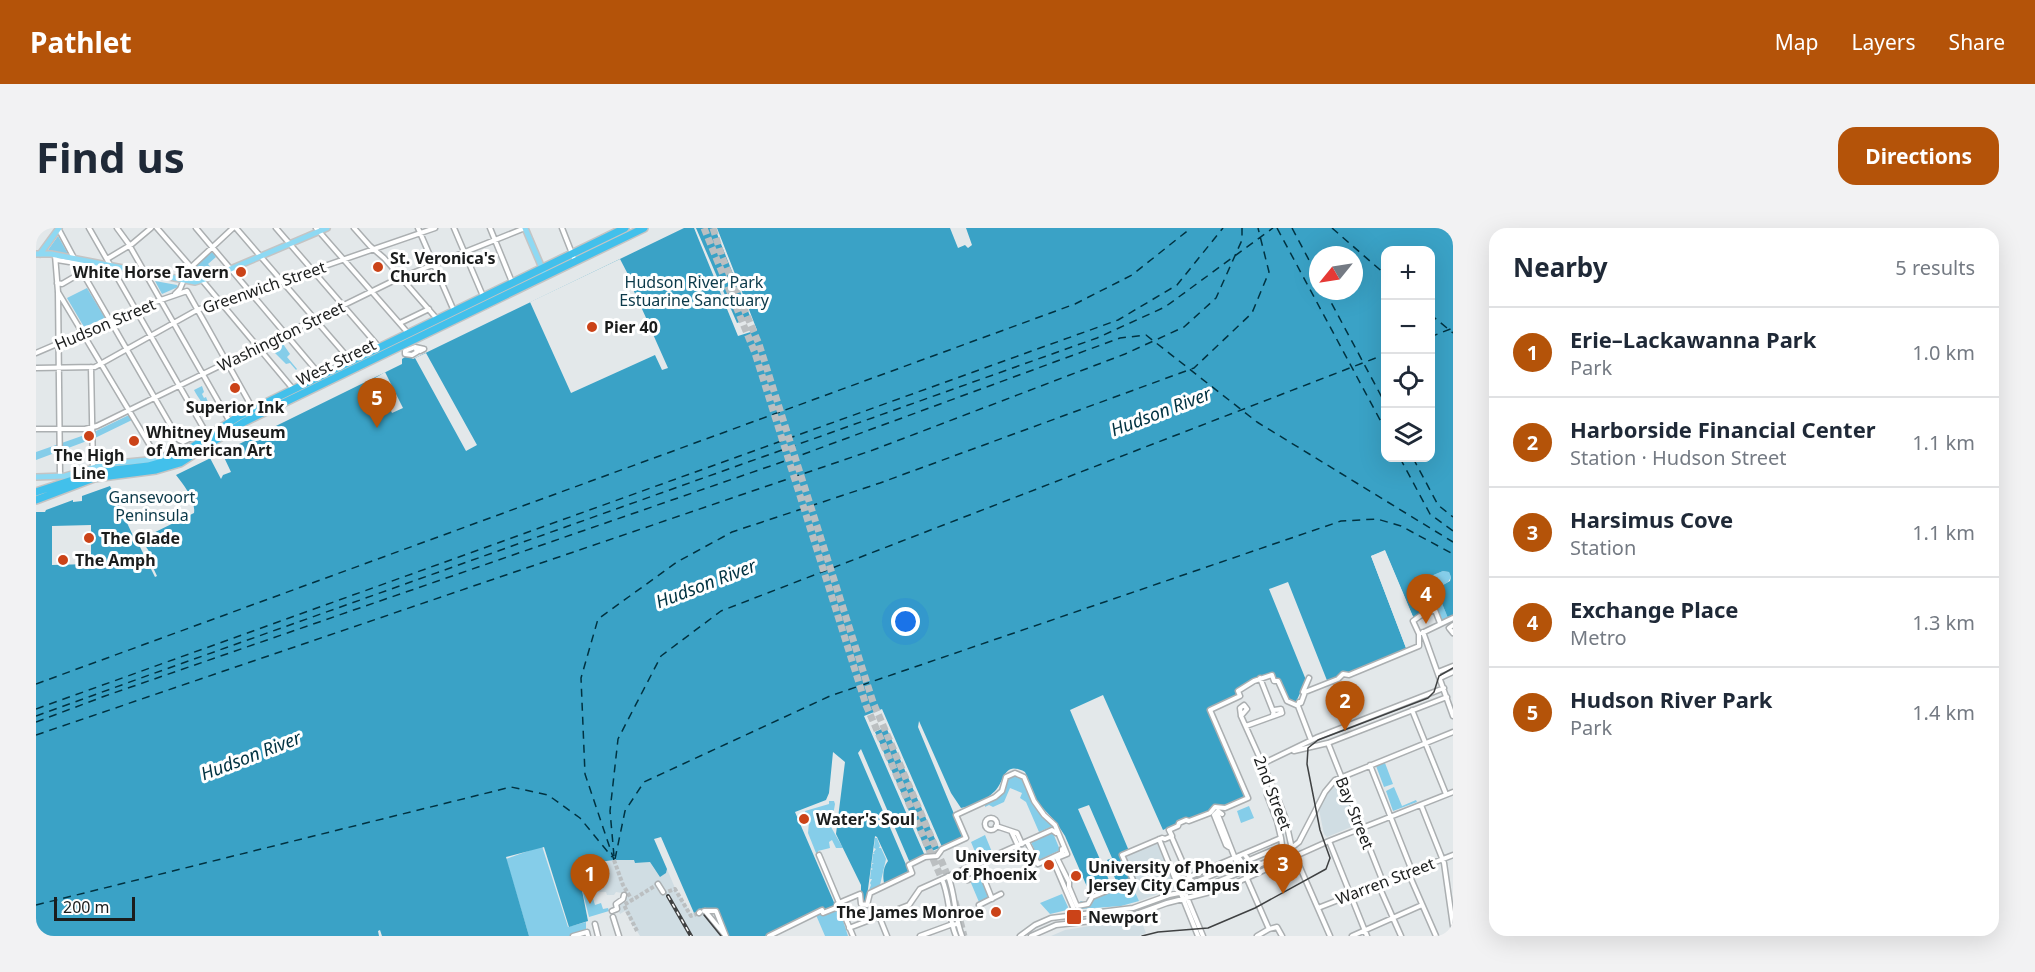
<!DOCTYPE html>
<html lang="en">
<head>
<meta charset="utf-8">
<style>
  body { margin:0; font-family:"Noto Sans",sans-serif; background:#f2f2f3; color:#1f2937 }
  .controls { position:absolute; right:18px; top:18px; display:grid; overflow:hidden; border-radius:12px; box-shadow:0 6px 24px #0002 }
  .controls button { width:54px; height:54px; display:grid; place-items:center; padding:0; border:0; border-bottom:2px solid #e0e1e3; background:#fff; color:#1f2937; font:30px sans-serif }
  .compass { position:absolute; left:1273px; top:18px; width:54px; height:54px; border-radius:50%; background:#fff; box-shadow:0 6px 24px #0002; rotate:240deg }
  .scale { position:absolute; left:18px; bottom:15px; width:81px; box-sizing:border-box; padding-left:6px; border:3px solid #1b1d1d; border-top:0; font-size:16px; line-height:21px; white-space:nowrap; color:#1b1d1d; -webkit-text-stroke:4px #fff; paint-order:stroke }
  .you { position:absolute; left:870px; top:394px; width:21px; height:21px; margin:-15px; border:4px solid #fff; border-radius:50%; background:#1a73e8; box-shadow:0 0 0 9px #1a73e833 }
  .badge { display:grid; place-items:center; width:39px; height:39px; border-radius:50%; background:#b45309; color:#fff; font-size:20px; font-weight:700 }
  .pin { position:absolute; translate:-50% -50px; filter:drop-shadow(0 2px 3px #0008) }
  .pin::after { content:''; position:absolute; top:32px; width:21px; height:18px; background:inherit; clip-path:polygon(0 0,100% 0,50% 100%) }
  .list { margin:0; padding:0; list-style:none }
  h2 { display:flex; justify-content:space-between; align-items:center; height:78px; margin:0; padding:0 24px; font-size:26px }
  h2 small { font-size:20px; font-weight:400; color:#747a83 }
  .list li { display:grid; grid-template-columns:39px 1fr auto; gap:18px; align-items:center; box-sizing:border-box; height:90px; padding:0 24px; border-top:2px solid #e0e1e3 }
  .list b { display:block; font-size:22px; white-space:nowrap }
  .list p { margin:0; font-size:20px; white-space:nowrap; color:#747a83 }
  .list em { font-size:20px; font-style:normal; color:#747a83 }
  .icon { flex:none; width:33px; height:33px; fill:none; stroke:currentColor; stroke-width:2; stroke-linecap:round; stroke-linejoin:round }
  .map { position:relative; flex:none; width:1417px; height:708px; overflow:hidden; border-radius:18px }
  header { display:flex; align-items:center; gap:36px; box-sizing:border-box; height:84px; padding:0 30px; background:#b45309; color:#fff }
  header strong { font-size:28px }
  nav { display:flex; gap:33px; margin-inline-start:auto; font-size:21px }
  .intro { display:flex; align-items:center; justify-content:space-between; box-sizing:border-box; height:144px; padding:0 36px }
  h1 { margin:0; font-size:42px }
  .button { padding:15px 27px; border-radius:18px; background:#b45309; color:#fff; font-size:21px; font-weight:700 }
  main { display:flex; gap:36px; padding:0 36px }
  aside { flex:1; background:#fff; border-radius:18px; box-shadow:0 6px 24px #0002 }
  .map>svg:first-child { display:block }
  .built { fill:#d0dde3 }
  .green { fill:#85cde9 }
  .water { fill:#3aa2c6; fill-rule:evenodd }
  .pier { fill:#e3e8ea }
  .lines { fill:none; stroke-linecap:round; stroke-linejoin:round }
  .ferry { stroke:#013241; stroke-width:1.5; stroke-dasharray:8 6; stroke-linecap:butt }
  .minor-tunnel { stroke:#bbbfc1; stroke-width:4; stroke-dasharray:4 2; stroke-linecap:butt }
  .highway-tunnel { stroke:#bbbfc1; stroke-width:7; stroke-dasharray:7 3.5; stroke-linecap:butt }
  .minor-casing { stroke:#abafb1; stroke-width:7 }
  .major-casing { stroke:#c4c4c4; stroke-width:8 }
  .highway-casing { stroke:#c4c4c4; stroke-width:10 }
  .minor { stroke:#fff; stroke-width:4 }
  .major { stroke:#8ed9f3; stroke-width:5 }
  .highway { stroke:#42c0eb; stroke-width:7 }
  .tram { stroke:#3f4142; stroke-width:1.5 }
  .rail-casing { stroke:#3f4142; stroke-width:4 }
  .rail { stroke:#fff; stroke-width:1.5; stroke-dasharray:4.5; stroke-linecap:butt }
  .poi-dot { fill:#cb4318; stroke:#fff; stroke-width:2 }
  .labels { text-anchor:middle; stroke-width:6; stroke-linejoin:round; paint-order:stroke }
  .poi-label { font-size:16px; font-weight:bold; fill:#1b1d1d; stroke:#fff; text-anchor:start }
  .park-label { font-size:16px; fill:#0c3a4a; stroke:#fff }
  .street-label { font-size:16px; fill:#1b1d1d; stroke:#fff }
  .water-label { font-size:18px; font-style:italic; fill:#013241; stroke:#fff }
</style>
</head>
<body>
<header>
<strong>Pathlet</strong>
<nav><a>Map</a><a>Layers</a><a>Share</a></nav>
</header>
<div class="intro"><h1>Find us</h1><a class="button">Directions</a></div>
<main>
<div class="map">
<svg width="1417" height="708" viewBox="0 0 1417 708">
  <rect width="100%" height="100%" fill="#e3e8ea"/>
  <path class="built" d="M1304 553 1320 597 1291 609 1288 606 1283 582 1293 563Z
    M1121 614 1141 659 1103 673 1095 655 1088 628Z
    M578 632H598L599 635 614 634 619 642 630 645 631 641 639 660 655 686 667 681 691 708H604L589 683 584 686 583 684 580 676 590 671 586 665 580 664 578 667H571L570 664H547L541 637Z
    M1104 690 1110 705 1103 708H1015L1029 702Z"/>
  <path class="green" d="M22 8 32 26 12 22Z
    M176 24 180 29 172 36 178 43 160 50 153 49V44Z
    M119 53 141 57 142 59 126 66Z
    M51 60 69 90 48 99 31 70Z
    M246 111 245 113 254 126 251 129 261 141 260 142 254 135 250 136 233 119 236 118 240 123 245 118 242 115Z
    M166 158 168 164 166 166 168 170 170 169 176 184 181 182 182 185 174 188C169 178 162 170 158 162Z
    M93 187 96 192 59 210 0 232V224L60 203Z
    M1407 343 1413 344 1415 349 1412 354 1400 361 1412 390 1405 393 1388 351Z
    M1349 535 1357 556 1348 559 1340 538Z
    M977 547 985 548 994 571 1003 585 1017 598 1003 604 990 574 984 570 986 565 974 560 968 574 957 579 953 577 949 579V576C963 571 966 563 972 549Z
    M1358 559 1366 578 1380 572 1381 574 1357 583 1350 563Z
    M793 573H798L799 576 795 599 807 620H800L796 612 793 614 794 620 782 623V630L772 605 773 594 769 583 793 576Z
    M1213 578 1218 590 1205 595 1201 583Z
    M1017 605 1024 622 1003 632 995 614Z
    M949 607 956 624 942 631 935 614Z
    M839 610H841L844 618 843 620H845L850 631 844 657 833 662 835 657 834 655 836 651H834L835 642 837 641 835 640 836 636H838L836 635 837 626H839L837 625 840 621 838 620Z
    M506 618 532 699 550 694V703L534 708H493L470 631Z
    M944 649 954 669 946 675 943 674 935 655 936 652Z
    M1095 655 1103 673 1085 678 1045 681 1042 675 1045 673 1051 675 1057 669 1061 670 1077 662 1078 664H1082Z
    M555 664 559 677 565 675 567 681 572 680 573 683 553 689 547 665Z
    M1026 666 1032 679 1031 682 1014 686 1004 675Z
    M803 680 812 708H789L780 687 784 685 787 687Z"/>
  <path class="water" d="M648 0H1417V389L1412 390 1400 361 1414 353 1415 349 1413 344 1407 343 1388 351 1399 380 1377 389 1349 323 1335 328 1370 420 1367 425 1312 446 1309 445 1292 455 1252 354 1233 361 1270 452 1260 474 1253 472 1243 450 1239 451 1237 446 1218 451 1200 463 1202 468 1173 481 1211 570 1189 579 1179 578 1173 583 1154 592 1152 590 1127 602 1067 467 1034 482 1093 623 1084 627 1095 651 1082 657 1071 632 1076 630 1053 577 1042 581 1076 659 1055 668 1029 608 1020 594 1002 575 989 544C967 532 969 553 959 563 950 572 937 578 925 580L915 565 883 493 882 499 928 610 891 625 874 635 825 521 822 525 874 646 849 658C846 650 847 639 852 633L841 609 839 608 830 676 825 675V657L800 606 809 534 797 524 793 565 790 572 759 584 800 679 729 708H692L680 681 671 683 670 680 658 685 625 609 618 611 631 641 630 645 624 649 614 634 599 635 598 632H578L541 637 552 693 533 699 508 619 470 629 493 708H346L344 702 342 703 343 708H0V284H9L10 282 37 272V274L46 273V268L74 258 98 310 101 313 158 285C160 273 148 257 140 247L366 136V131L369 129H374L377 131ZM1350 22H1394V230H1350ZM1282 27H1318V63H1282ZM55 297V336L16 337V298Z"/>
  <path class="pier" d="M658 0H660L701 95 713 90 714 88 683 11 679 0H681L721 102 702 108Z
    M914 0H930L936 17 932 20 929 17 922 20Z
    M584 31 598 58 596 59 616 103 622 100 624 104 622 105 620 102 616 104 632 140 626 142 619 127 535 165 494 74Z
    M390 125 441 217 430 223 379 130Z
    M349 144 367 180 356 185 339 150Z
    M186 225 195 244 187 247 185 251 174 230Z
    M105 311 116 328 112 329 121 348 119 349 101 313Z
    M1349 322 1378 391H1375L1370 382 1348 326 1338 330 1373 419 1367 425 1370 420 1335 328Z
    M846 481 906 619 903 620 850 499 839 504 891 625 889 628 828 488Z"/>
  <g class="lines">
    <path class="ferry" d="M1241 0 1350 203
      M1256 0 1282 49
      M1296 0 1350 47
      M1289 63 1350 177
      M1394 86 1417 105
      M1394 109 1417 100
      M1364 230 1394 286 1417 303
      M1377 230 1402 277 1417 289
      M0 456 1039 76 1096 47 1155 0
      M0 481 1082 92 1141 57 1187 0
      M0 488 116 446 1061 110 1129 79 1237 0
      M0 494 69 468 746 234 1084 110 1110 107 1221 194 1417 314
      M0 507 837 222 1089 126 1148 99 1180 70 1206 12V0
      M578 628 574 583 582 511 625 428 685 383 1350 126
      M579 631 589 583 608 554 794 468 1305 293 1341 291 1365 298 1417 326
      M578 632 549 546 545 450 562 391 641 334 696 304 844 255 1158 140 1216 85 1233 44 1222 0
      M0 677 475 559 512 567 544 590 576 629"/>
    <path class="minor-tunnel" d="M578 632 587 657 596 672
      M627 664 628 665 639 661 655 688 663 685
      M601 703 588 677 622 656"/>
    <path class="highway-tunnel" d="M668 0 719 125 830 477 908 656
      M677 0 686 29 723 116 837 474 914 653
      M919 673 928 708"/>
    <defs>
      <path id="minor" d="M22 0 38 30
        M81 0 92 15 194 194
        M121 0 155 39
        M160 0 285 148
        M200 0 315 133
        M240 0 343 119
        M280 0 372 105
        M318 0 334 18 348 30 401 91
        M382 0 418 83
        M418 0 447 68
        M454 0 476 54
        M526 0 539 33
        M19 27 22 64 24 248
        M71 31 96 16 115 0
        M21 32 46 36 55 35
        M41 35 143 212 147 214 167 204 168 201 53 0
        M166 52 257 161
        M21 55 26 56 55 39 69 38
        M22 64 122 231
        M139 66 144 61 152 42 197 0
        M364 95 393 81
        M379 119 388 121 384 123 382 120 380 121 381 124 376 127 369 126V123Z
        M0 125 119 74 151 63 217 181
        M55 139 57 239
        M0 140 59 139 161 82 399 0
        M0 201H49L61 198 359 52 489 0
        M1417 397 1413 400 1417 405
        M1387 404 1417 488
        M1386 405 1417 390
        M1402 444 1417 438
        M1224 450 1237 483
        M1404 450 1417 444
        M1267 464 1273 450
        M1263 474 1262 478 1275 512
        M1376 482 1410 566
        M1205 488 1211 481 1208 477 1204 480 1205 488 1240 566 1249 589 1256 621 1294 708
        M1210 498 1246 485 1245 481 1238 482 1237 487
        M1292 515 1347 654
        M1258 523 1292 515 1411 469
        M1226 536 1282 509 1408 460
        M1334 537 1376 643
        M1385 577 1408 635 1417 698
        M1186 586 1182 583 1178 587 1190 617 1193 619
        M1182 587 1204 643H1206
        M949 596a6 6 0 1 1 12 0a6 6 0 1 1-12 0Z
        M960 598 981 605 986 616
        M976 605 982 618
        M1136 610 1153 649 1245 610 1241 593 1231 567
        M1123 611 1162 708
        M1293 613 1331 708
        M991 614 1002 636 1026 625V621
        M1208 626 1213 632 1244 619 1246 617 1245 610
        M783 627 817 708
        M1200 629 1203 630 1210 640 1208 644 1233 701 1241 699 1246 708
        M1016 630 1040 686
        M1136 639 1140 643 1167 708
        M1372 644 1400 708
        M912 648C920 668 918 688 926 708
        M1153 649 1157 655 1159 654 1194 640 1196 637 1194 632
        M906 651C914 670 912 689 920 708
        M932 652 946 646 956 671
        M622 656 627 664
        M1342 656 1365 708
        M805 674 824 666 825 676 831 677 834 665 876 645 873 637 889 629 901 628 906 621 930 610 920 587 959 569 966 563 970 549 979 545 988 549 998 573 1008 587 1019 597 1031 626 1021 630 1033 654V659L1041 678 1052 676 1056 669 1097 652 1086 627 1126 610 1129 611 1136 608 1133 602 1142 598 1143 595 1150 592 1153 593 1174 585 1179 579 1189 580 1212 570 1174 482 1204 468 1202 463 1218 453 1236 447 1238 453H1242L1251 473 1260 477 1265 475 1269 464 1302 451 1307 446 1313 447 1383 418V406L1377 393 1384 388 1399 382 1404 395
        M943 677 965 666
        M1282 680 1417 627
        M576 683 581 681 580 676 587 671 588 667
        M668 683H680L690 708
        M669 683 689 707
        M663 685 664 684
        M843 688 851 708
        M577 689 583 708
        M559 696 562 708
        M813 700 873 677 884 661 1016 602 1020 605
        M537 708 551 704 552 708
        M733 708 786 682 787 685 802 679 801 676 803 675
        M884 708 914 697 922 696
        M984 708 999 697 1015 690 1097 680 1133 667 1163 661 1245 628 1263 614 1289 564 1299 552 1417 504
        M995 708 1020 697 1092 689 1131 675 1186 661 1293 613 1417 564
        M1221 708 1233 701
        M1316 708 1386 677"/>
      <path id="major" d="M489 0 509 47
        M0 26H15L159 54 178 48 291 0
        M4 26 23 0
        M0 249 29 248 71 236 122 231 141 222 150 225"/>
      <path id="highway" d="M0 264 61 244 112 238 140 230 203 188 589 0
        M0 272 58 250 120 242 144 235 208 194 608 0"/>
    </defs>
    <use href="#minor" class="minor-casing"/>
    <use href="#major" class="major-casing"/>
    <use href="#highway" class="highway-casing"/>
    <use href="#minor" class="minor"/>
    <use href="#major" class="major"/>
    <use href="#highway" class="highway"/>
    <path class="tram" d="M668 687 685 708
      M1106 708 1122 704 1172 700 1219 680 1290 641 1294 630 1284 602 1271 536 1272 520 1282 512 1392 470 1398 464 1403 448 1417 440"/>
    <defs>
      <path id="rail" d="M632 668 655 708"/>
    </defs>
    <use href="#rail" class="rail-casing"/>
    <use href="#rail" class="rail"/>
  </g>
  <g class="poi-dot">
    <circle cx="342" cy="39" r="6"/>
    <circle cx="205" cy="44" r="6"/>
    <circle cx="556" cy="99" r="6"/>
    <circle cx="199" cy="160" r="6"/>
    <circle cx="53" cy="208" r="6"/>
    <circle cx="98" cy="213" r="6"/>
    <circle cx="53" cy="310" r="6"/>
    <circle cx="27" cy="332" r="6"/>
    <circle cx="768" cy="591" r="6"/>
    <circle cx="1013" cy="637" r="6"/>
    <circle cx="1040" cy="648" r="6"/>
    <circle cx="960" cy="684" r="6"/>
    <rect x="1030" y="681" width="16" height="16" rx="3"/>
  </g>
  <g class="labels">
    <g class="poi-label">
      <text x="354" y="36">St. Veronica's<tspan x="354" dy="18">Church</tspan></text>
      <text x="193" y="50" text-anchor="end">White Horse Tavern</text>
      <text x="568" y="105">Pier 40</text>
      <text x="199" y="185" text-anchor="middle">Superior Ink</text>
      <text x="110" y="210">Whitney Museum<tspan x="110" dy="18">of American Art</tspan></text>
      <text x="53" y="233" text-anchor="middle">The High<tspan x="53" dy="18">Line</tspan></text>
      <text x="65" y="316">The Glade</text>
      <text x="39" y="338">The Amph</text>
      <text x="780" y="597">Water's Soul</text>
      <text x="1001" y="634" text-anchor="end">University<tspan x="1001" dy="18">of Phoenix</tspan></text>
      <text x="1052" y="645">University of Phoenix<tspan x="1052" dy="18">Jersey City Campus</tspan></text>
      <text x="948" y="690" text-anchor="end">The James Monroe</text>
      <text x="1052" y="695">Newport</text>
    </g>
    <g class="park-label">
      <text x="658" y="60">Hudson River Park<tspan x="658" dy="18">Estuarine Sanctuary</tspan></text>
      <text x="116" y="275">Gansevoort<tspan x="116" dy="18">Peninsula</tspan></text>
    </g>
    <g class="street-label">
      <text transform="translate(228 59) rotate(-19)" y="6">Greenwich Street</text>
      <text transform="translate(69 96) rotate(-23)" y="6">Hudson Street</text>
      <text transform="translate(245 108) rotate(-26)" y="6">Washington Street</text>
      <text transform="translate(300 134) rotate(-26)" y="6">West Street</text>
      <text transform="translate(1237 565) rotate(69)" y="6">2nd Street</text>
      <text transform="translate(1319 585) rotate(68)" y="6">Bay Street</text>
      <text transform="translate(1349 653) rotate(-21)" y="6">Warren Street</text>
    </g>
    <g class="water-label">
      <text transform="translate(1125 184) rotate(-21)" y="6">Hudson River</text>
      <text transform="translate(670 356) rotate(-21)" y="6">Hudson River</text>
      <text transform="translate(215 528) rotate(-21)" y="6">Hudson River</text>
    </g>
  </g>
</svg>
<div class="controls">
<button>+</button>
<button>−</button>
<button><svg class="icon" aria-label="locate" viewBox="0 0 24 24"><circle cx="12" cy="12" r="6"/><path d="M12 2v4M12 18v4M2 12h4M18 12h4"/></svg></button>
<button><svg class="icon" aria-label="layers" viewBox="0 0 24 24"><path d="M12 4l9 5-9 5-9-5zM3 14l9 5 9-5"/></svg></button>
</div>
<svg class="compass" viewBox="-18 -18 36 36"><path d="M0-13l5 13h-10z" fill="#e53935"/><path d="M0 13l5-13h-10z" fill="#747a83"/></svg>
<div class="scale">200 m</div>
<div class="you"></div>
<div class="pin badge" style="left:554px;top:676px">1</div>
<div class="pin badge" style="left:1309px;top:503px">2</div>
<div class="pin badge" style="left:1247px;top:666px">3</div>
<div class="pin badge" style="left:1390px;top:396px">4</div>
<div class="pin badge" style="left:341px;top:200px">5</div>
</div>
<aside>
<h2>Nearby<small>5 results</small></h2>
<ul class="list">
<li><span class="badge">1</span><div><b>Erie–Lackawanna Park</b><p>Park</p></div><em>1.0 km</em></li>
<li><span class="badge">2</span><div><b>Harborside Financial Center</b><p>Station · Hudson Street</p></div><em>1.1 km</em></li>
<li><span class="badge">3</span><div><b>Harsimus Cove</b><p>Station</p></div><em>1.1 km</em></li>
<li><span class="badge">4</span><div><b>Exchange Place</b><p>Metro</p></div><em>1.3 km</em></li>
<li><span class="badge">5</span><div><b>Hudson River Park</b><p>Park</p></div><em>1.4 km</em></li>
</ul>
</aside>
</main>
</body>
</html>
